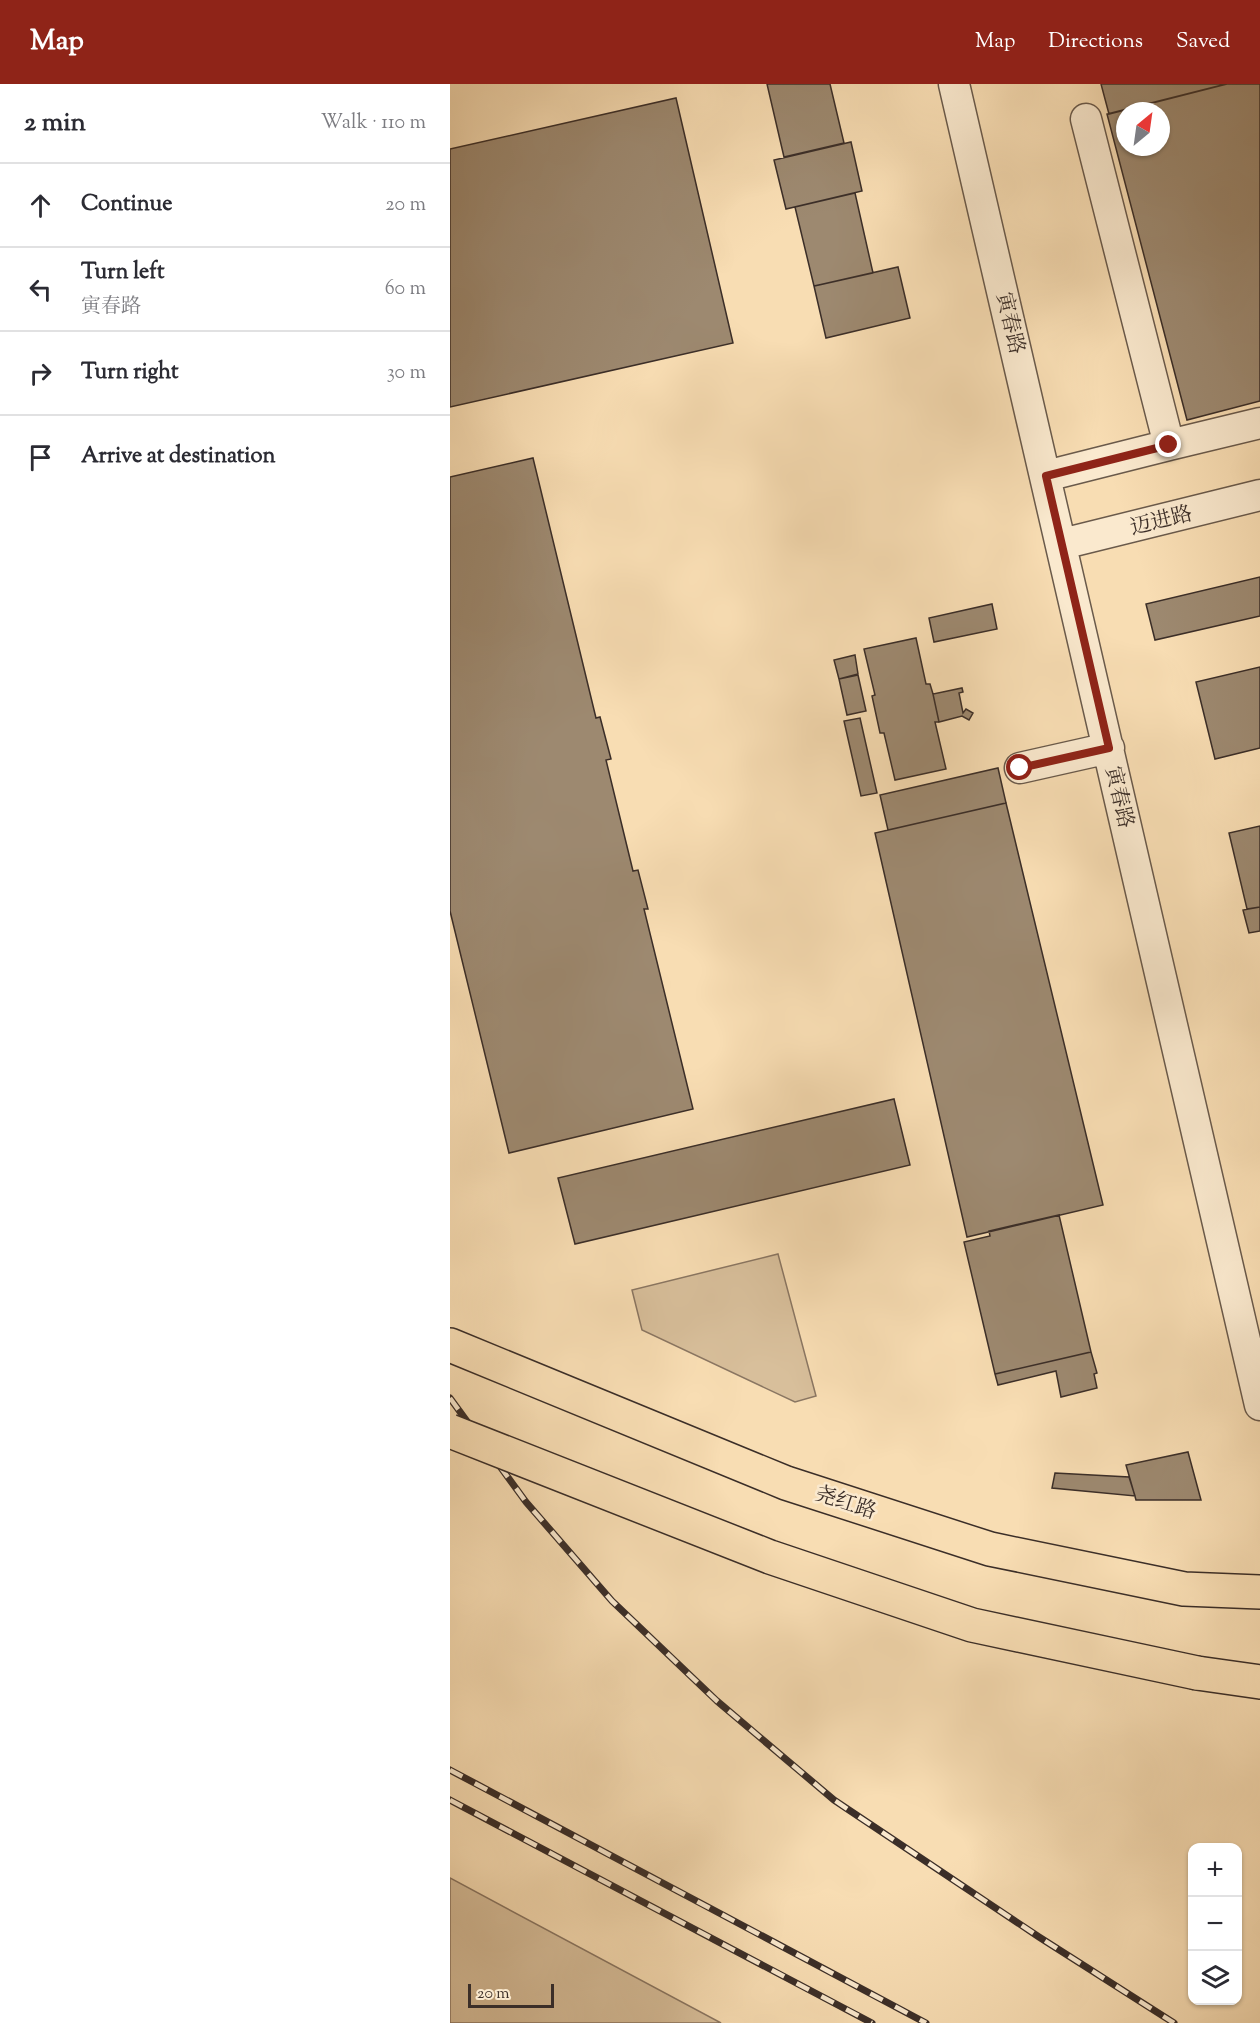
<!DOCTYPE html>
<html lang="en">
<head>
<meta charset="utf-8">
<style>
  body { margin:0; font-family:"Sorts Mill Goudy","Noto Serif SC",serif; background:#f2f2f3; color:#2b2b33 }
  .controls { position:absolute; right:18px; bottom:18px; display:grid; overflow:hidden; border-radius:12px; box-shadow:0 2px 4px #0004 }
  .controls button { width:54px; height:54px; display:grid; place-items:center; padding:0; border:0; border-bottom:2px solid #e1e1e2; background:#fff; color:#2b2b33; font:30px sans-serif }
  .compass { position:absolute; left:666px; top:18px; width:54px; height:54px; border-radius:50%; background:#fff; box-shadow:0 2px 4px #0004; rotate:29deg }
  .scale { position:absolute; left:18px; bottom:15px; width:86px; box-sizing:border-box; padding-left:6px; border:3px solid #3b2e28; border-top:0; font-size:16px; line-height:21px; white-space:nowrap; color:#3b2e28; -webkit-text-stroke:4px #fae9ce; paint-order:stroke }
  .stop { position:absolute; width:18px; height:18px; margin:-14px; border:4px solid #8f2418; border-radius:50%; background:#fff }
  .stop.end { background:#8f2418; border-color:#fff; box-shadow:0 2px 6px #0008 }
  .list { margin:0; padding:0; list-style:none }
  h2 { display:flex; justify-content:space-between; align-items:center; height:78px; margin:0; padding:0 24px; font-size:26px }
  h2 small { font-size:20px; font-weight:400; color:#7c7c81 }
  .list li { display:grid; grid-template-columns:39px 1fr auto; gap:18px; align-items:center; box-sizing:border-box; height:84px; padding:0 24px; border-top:2px solid #e1e1e2 }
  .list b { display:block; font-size:22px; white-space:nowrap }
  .list p { margin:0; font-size:20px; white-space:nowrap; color:#7c7c81 }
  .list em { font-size:20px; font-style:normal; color:#7c7c81 }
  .icon { flex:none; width:33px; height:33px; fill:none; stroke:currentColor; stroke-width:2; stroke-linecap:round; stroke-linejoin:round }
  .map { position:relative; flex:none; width:810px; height:1939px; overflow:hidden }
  header { display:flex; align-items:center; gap:36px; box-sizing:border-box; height:84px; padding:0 30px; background:#8f2418; color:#fff }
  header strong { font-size:28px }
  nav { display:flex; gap:33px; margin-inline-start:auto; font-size:21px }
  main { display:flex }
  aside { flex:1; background:#fff }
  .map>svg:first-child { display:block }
  .green { fill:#d8bf9b; stroke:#8a7662; stroke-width:1.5 }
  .building { fill:#9d8970; stroke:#3b2e28; stroke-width:1.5; fill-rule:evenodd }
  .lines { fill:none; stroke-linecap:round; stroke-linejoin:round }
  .minor-casing { stroke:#6a5a4b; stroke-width:33 }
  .major-casing { stroke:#3b2e28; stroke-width:36 }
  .minor { stroke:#fae9ce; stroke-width:30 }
  .major { stroke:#f8ddb3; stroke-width:33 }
  .rail-casing { stroke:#3b2e28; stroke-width:7 }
  .rail { stroke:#fae9ce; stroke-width:4.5; stroke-dasharray:14; stroke-linecap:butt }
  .major-bridge-casing { stroke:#3b2e28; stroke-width:36; stroke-linecap:butt }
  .major-bridge { stroke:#f8ddb3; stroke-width:33 }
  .route { stroke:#8f2418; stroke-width:8 }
  .labels { text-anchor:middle; stroke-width:5; stroke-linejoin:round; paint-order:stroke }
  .street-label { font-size:21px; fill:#3b2e28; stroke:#fae9ce }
</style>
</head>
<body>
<header>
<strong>Map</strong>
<nav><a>Map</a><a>Directions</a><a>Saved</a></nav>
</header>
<main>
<aside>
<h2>2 min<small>Walk · 110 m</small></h2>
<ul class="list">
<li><svg class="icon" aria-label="ahead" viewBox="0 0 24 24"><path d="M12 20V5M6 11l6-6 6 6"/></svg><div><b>Continue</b></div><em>20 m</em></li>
<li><svg class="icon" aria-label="left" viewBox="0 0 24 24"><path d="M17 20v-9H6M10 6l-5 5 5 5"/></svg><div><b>Turn left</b><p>寅春路</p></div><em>60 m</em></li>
<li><svg class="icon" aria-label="right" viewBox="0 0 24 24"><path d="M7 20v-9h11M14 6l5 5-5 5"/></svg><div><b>Turn right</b></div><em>30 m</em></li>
<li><svg class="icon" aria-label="arrive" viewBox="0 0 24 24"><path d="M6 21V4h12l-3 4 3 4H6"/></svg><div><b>Arrive at destination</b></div></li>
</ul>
</aside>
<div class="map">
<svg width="810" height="1939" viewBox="0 0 810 1939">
  <rect width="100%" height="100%" fill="#f8ddb3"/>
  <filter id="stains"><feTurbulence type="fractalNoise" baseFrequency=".00333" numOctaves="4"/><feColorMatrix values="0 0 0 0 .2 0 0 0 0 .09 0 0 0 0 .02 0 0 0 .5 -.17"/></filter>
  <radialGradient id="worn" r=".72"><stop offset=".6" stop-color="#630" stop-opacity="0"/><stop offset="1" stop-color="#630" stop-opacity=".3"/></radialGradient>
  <path class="green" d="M328 1170 366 1312 345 1318 192 1246 182 1206Z
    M0 1794 271 1939H0Z"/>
  <path class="building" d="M317 0H380L394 59 334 73Z
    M651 0H777L659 30Z
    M776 0H810V317L737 336 657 30ZM675 27H711V63H675Z
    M226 14 283 259 0 323V65Z
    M401 58 412 107 336 125 324 76Z
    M405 109 423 189 364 202 345 123Z
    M448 183 460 234 376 254 364 202Z
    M83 374 146 634 150 633 161 675 156 676 183 787 188 786 198 825H194L243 1025 59 1069 0 827V393Z
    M810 493V532L705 556 696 520Z
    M542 520 547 545 484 558 479 534Z
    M466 554 476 600H480L483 610 489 638H485L496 685 445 696 434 649H430L422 612 425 611 414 565Z
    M405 571 408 590 389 595 384 576Z
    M810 583V664L765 675 746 598Z
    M408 591 416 627 397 631 389 595Z
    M512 604 513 608 509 609 513 629 516 625 523 629 519 636 512 632 489 638 483 610Z
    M410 634 427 709 411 712 394 637Z
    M548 684 556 719 438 746 430 711Z
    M556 719 653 1121 517 1153 425 749Z
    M810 742V823L797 825 779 749Z
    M810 823V847L799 849 793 826Z
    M444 1015 460 1081 125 1160 108 1094Z
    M609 1131 641 1268 545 1290 514 1158 540 1152 539 1147Z
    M641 1268 647 1289 644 1290 647 1304 611 1313 606 1287 548 1301 545 1290Z
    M738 1368 751 1416H686L676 1381Z
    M605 1389 679 1393 685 1412 602 1404Z"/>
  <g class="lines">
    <defs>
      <path id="minor" d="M504 0 810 1321
        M636 35 719 361 810 339
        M596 392 719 361
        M612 460 810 411
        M570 684 659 664"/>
      <path id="major" d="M0 1261 336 1399 540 1465 734 1505 810 1508
        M747 1589 810 1598"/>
    </defs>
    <use href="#minor" class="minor-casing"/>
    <use href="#major" class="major-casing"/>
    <use href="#minor" class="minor"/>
    <use href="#major" class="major"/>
    <defs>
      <path id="rail" d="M0 1314 76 1418 162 1517 267 1617 384 1716 589 1853 724 1939
        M0 1686 476 1939
        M0 1716 422 1939"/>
    </defs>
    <use href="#rail" class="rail-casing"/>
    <use href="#rail" class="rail"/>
    <defs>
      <path id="major-bridge" d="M0 1347 320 1473 522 1541 747 1589"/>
    </defs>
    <use href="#major-bridge" class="major-bridge-casing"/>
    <use href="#major-bridge" class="major-bridge"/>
  </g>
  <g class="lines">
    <path class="route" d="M570 684 659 664 596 392 719 361"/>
  </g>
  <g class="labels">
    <g class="street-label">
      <text transform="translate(561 239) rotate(77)" y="7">寅春路</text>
      <text transform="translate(711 436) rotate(-14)" y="7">迈进路</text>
      <text transform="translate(670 713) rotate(77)" y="7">寅春路</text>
      <text transform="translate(396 1418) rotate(18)" y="7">尧红路</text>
    </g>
  </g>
  <rect width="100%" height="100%" filter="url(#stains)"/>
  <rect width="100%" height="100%" fill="url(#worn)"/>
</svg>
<div class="controls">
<button>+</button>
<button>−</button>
<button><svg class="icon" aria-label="layers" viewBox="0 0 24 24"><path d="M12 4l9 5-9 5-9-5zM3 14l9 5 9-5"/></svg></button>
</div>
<svg class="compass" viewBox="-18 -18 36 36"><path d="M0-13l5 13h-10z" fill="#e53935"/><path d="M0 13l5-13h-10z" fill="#7c7c81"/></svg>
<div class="scale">20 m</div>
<div class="stop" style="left:570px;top:684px"></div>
<div class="stop end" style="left:719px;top:361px"></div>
</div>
</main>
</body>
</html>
